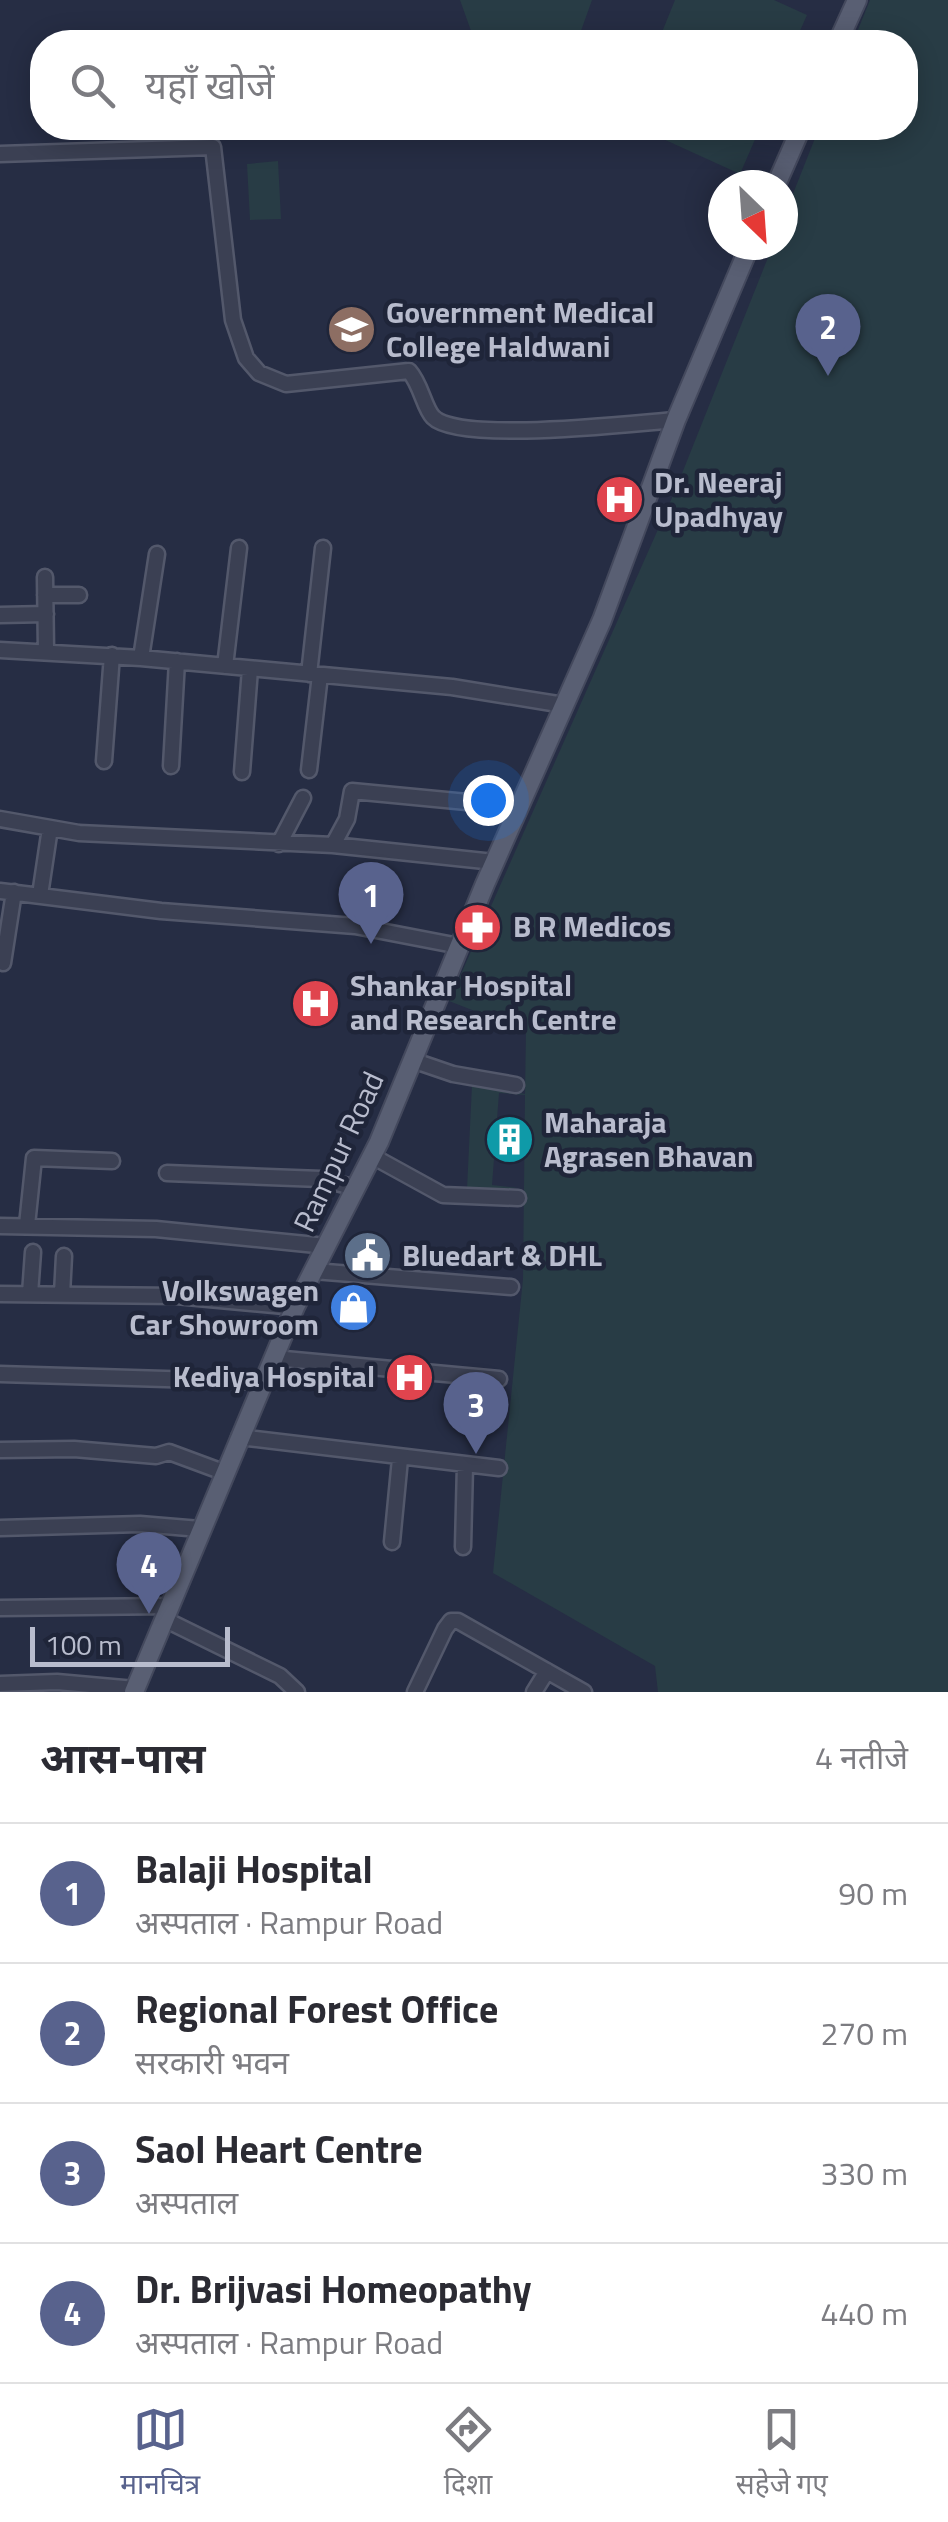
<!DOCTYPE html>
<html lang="hi">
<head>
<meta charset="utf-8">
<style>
  body { margin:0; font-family:"Titillium Web","Noto Sans Devanagari",sans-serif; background:#f2f2f3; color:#2b2b33 }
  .compass { position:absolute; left:708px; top:170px; width:90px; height:90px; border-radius:50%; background:#fff; box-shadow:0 5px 25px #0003; rotate:155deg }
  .scale { position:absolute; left:30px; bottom:25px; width:200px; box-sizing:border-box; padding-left:10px; border:5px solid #b8bccd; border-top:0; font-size:28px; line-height:35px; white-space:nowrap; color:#b8bccd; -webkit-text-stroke:8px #1f2539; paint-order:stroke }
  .you { position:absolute; left:488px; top:800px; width:35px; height:35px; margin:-25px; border:8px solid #fff; border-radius:50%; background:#1a73e8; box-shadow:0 0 0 15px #1a73e833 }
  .badge { display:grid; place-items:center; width:65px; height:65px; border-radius:50%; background:#58628d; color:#fff; font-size:32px; font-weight:700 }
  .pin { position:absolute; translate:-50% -82px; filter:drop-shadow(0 2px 5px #0008) }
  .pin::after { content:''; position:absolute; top:52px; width:35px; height:30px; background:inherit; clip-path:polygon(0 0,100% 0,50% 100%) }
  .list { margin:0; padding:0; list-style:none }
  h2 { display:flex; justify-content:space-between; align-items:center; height:130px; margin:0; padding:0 40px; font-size:42px }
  h2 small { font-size:32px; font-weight:400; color:#7c7c81 }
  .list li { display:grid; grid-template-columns:65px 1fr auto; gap:30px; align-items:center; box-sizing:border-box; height:140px; padding:0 40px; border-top:2px solid #e1e1e2 }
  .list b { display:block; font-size:38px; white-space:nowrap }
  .list p { margin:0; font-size:32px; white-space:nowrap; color:#7c7c81 }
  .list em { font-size:32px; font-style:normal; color:#7c7c81 }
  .icon { flex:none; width:55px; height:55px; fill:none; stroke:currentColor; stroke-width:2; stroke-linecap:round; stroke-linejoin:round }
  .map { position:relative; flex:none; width:948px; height:1692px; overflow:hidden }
  .search { position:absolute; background:#fff; box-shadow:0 5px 25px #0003; left:30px; right:30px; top:30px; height:110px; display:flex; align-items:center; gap:25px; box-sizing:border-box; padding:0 35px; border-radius:40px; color:#7c7c81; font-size:38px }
  .sheet { height:690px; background:#fff }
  nav { display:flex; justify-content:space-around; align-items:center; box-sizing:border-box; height:140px; border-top:2px solid #e1e1e2; background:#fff; font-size:28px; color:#7c7c81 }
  nav a { display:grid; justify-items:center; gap:5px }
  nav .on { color:#58628d }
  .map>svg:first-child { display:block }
  .green { fill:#283c45 }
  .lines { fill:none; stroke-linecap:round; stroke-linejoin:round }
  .minor-casing { stroke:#53586b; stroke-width:19 }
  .major-casing { stroke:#44495d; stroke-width:22 }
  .minor { stroke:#3b4053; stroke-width:14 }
  .major { stroke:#595f73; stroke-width:18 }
  .labels { text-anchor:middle; stroke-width:9; stroke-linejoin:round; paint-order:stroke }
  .poi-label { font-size:30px; font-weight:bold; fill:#b8bccd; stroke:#1f2539; text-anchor:start }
  .street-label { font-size:30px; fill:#b8bccd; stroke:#1f2539 }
</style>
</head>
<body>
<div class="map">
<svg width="948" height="1692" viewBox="0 0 948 1692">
  <rect width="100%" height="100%" fill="#262d44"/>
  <path class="green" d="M460 0H592L577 42H475Z
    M675 0H774L807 15 795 42H658Z
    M870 0H948V1692H658L655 1666 493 1573 523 1279 525 1095 499 1093 492 1185 518 1188 467 1189 472 1085 525 1094 526 1031 449 1001 675 491 773 245H783V219L819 128H906V42H853Z
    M639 128H760L740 174Z
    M278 161 281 219 250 220 247 164Z"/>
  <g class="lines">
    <defs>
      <path id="minor" d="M0 154 213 147 233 320 246 358 259 373 286 384 409 371C421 384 424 408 433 417 459 444 634 423 676 420
        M45 577 46 651
        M45 595H79
        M0 615 46 614
        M0 650 141 658 452 687 564 705
        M141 658 157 554
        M225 666 239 548
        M309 674 323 548
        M104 761 112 655
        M171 766 177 661
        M309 770 320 675
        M242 772 250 669
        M0 819 79 833 333 845 494 862
        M279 844 303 798
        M333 845 347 819 352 791 519 807
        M0 891 161 911 355 926 459 946
        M40 895 50 828
        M3 963 14 892
        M412 1060 453 1074 516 1085
        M372 1156 443 1195 518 1198
        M167 1173 321 1179 356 1188
        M27 1225 34 1158 112 1161
        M0 1226 156 1229 326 1246
        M314 1271 511 1287
        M0 1294 176 1296 295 1307
        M30 1294 33 1252
        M62 1294 64 1256
        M274 1358 499 1379
        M0 1374 265 1382
        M239 1437 499 1468
        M0 1450 74 1449 156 1456 169 1452 223 1472
        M0 1528 140 1524 200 1529
        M392 1542 400 1459
        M463 1547 465 1465
        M0 1608 169 1606
        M164 1619 280 1676 297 1692
        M0 1684 57 1682 135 1689
        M415 1692 445 1629 451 1621H458L584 1692
        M534 1692 547 1671"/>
      <path id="major" d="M838 42 857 0
        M776 185 801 128
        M134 1692 295 1307 379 1142 485 884 602 620 676 420 750 245"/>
    </defs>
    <use href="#minor" class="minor-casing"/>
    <use href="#major" class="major-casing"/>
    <use href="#minor" class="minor"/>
    <use href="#major" class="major"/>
  </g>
  <defs>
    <symbol id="university-disc" viewBox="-11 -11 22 22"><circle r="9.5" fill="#8d6e63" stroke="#1f2539"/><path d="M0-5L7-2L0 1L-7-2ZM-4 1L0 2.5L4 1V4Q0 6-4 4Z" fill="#fff"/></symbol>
    <symbol id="hospital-disc" viewBox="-11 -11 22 22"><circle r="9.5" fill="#e0444e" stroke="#1f2539"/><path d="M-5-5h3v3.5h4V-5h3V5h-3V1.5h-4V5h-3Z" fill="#fff"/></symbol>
    <symbol id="pharmacy-disc" viewBox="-11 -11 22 22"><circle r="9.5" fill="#e0444e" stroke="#1f2539"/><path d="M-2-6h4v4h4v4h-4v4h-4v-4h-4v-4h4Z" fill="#fff"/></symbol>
    <symbol id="building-disc" viewBox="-11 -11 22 22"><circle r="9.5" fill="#0f9aa8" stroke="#1f2539"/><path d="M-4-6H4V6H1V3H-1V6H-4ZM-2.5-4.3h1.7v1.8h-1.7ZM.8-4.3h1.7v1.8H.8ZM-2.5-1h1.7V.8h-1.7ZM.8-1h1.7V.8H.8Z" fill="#fff"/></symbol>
    <symbol id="civic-disc" viewBox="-11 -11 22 22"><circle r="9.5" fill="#5c6f8a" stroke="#1f2539"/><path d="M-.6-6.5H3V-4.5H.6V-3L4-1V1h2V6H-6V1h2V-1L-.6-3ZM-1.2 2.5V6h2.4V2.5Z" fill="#fff"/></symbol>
    <symbol id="shop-disc" viewBox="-11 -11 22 22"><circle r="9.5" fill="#3f7fe0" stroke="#1f2539"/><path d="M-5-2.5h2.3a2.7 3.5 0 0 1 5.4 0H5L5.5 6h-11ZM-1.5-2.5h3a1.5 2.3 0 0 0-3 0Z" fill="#fff"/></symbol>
  </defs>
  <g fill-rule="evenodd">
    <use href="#university-disc" x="324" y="302" width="55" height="55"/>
    <use href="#hospital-disc" x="592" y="472" width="55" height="55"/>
    <use href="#pharmacy-disc" x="450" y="900" width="55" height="55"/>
    <use href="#hospital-disc" x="288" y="976" width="55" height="55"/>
    <use href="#building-disc" x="482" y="1112" width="55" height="55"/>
    <use href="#civic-disc" x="340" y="1228" width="55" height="55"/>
    <use href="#shop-disc" x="326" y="1280" width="55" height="55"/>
    <use href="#hospital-disc" x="382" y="1350" width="55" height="55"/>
  </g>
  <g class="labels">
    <g class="poi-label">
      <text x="386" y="323">Government Medical<tspan x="386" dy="34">College Haldwani</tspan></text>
      <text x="654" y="493">Dr. Neeraj<tspan x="654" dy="34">Upadhyay</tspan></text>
      <text x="513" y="937">B R Medicos</text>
      <text x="350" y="996">Shankar Hospital<tspan x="350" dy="34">and Research Centre</tspan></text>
      <text x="544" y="1133">Maharaja<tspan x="544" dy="34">Agrasen Bhavan</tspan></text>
      <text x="402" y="1266">Bluedart &amp; DHL</text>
      <text x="319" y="1301" text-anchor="end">Volkswagen<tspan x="319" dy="34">Car Showroom</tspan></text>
      <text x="375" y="1387" text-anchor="end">Kediya Hospital</text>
    </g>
    <g class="street-label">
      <text transform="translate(339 1152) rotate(-65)" y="10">Rampur Road</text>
    </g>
  </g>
</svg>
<svg class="compass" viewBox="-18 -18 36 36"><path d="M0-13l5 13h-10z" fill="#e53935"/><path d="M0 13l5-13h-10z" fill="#7c7c81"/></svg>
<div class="scale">100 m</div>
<div class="you"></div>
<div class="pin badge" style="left:371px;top:944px">1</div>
<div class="pin badge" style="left:828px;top:376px">2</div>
<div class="pin badge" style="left:476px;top:1454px">3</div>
<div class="pin badge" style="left:149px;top:1614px">4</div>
<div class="search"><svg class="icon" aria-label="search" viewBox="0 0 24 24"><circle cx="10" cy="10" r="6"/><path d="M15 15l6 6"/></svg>यहाँ खोजें</div>
</div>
<section class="sheet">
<h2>आस-पास<small>4 नतीजे</small></h2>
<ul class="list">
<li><span class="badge">1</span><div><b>Balaji Hospital</b><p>अस्पताल · Rampur Road</p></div><em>90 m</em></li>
<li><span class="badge">2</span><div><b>Regional Forest Office</b><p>सरकारी भवन</p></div><em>270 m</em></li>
<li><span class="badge">3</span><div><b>Saol Heart Centre</b><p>अस्पताल</p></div><em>330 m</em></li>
<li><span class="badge">4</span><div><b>Dr. Brijvasi Homeopathy</b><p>अस्पताल · Rampur Road</p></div><em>440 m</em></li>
</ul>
</section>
<nav>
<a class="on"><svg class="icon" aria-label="map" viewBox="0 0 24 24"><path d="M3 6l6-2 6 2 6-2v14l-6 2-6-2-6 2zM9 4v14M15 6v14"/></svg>मानचित्र</a>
<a><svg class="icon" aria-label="directions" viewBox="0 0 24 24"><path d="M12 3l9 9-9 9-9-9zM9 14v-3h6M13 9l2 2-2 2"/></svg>दिशा</a>
<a><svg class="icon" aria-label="saved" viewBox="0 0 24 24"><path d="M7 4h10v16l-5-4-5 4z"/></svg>सहेजे गए</a>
</nav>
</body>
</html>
